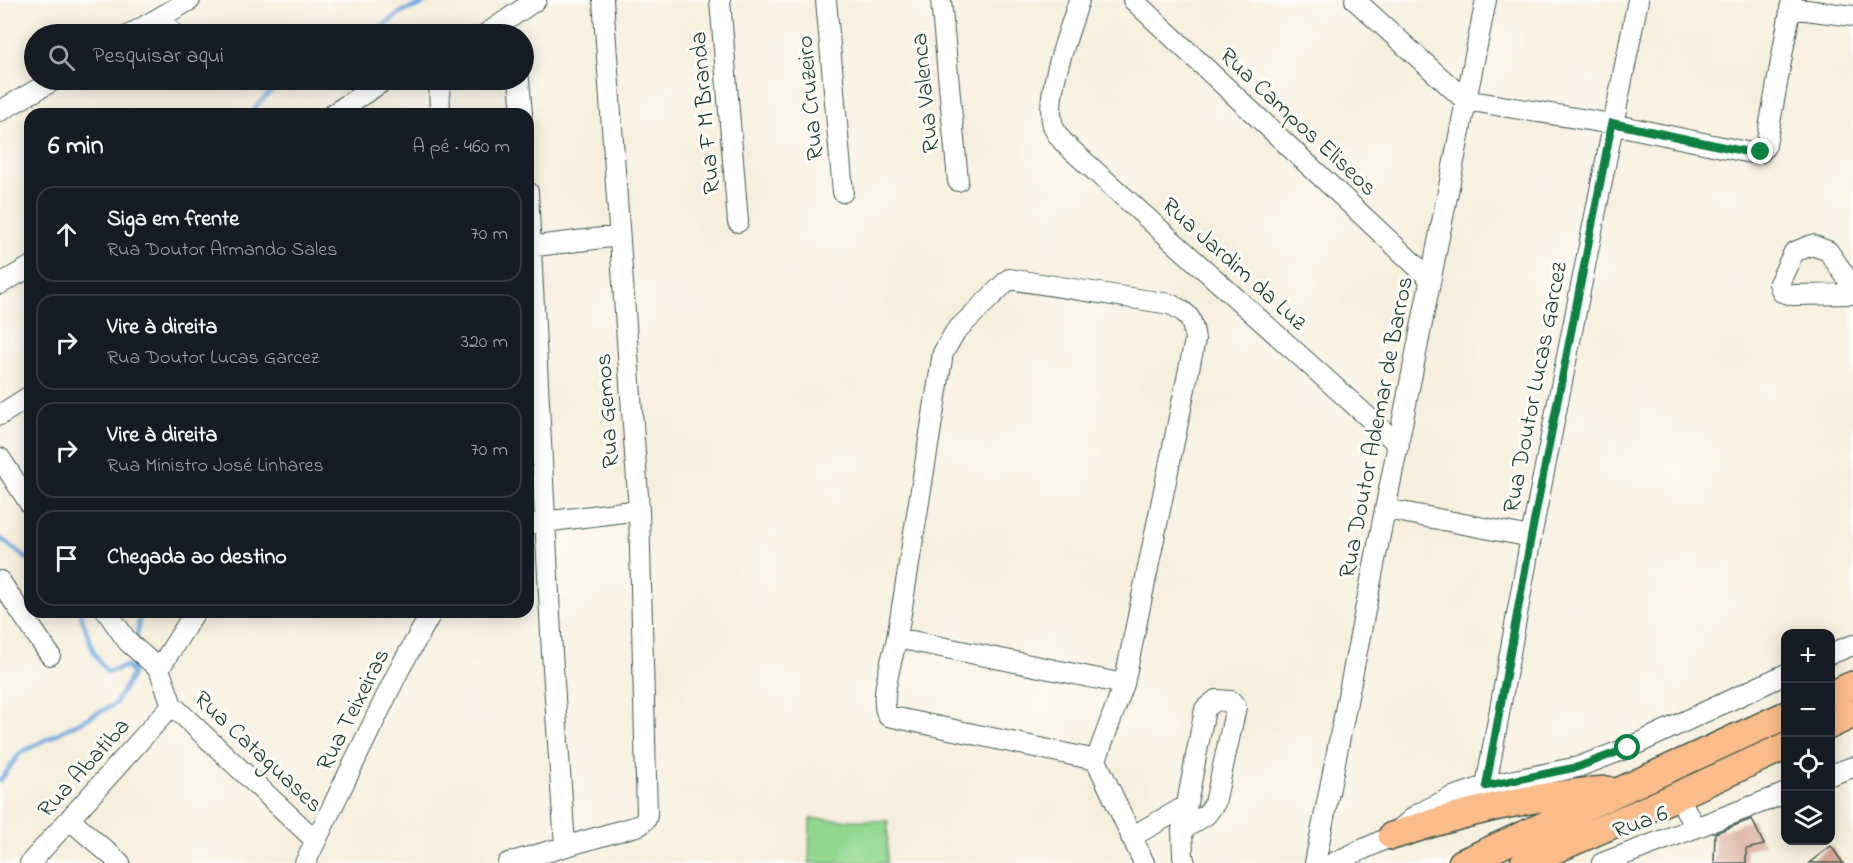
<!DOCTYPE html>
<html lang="pt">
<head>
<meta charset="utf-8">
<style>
  body { margin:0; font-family:"Indie Flower",sans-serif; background:#20242c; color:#f1f3f6 }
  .controls { position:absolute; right:18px; bottom:18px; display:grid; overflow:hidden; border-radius:12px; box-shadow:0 3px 15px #0003 }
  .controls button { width:54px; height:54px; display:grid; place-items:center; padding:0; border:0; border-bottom:2px solid #363941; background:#171b24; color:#f1f3f6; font:30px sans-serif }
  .stop { position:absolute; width:18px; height:18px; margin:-14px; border:4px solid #0b8043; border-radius:50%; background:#fff }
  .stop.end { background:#0b8043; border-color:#fff; box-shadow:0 2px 6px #0008 }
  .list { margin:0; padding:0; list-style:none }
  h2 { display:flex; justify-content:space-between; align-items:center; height:78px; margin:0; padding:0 24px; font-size:26px }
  h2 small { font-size:20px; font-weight:400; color:#9ea1a6 }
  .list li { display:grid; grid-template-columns:39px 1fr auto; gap:18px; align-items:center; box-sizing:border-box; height:96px; margin:0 12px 12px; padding:0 12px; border:2px solid #363941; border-radius:18px }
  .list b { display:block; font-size:22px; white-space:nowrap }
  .list p { margin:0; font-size:20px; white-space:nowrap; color:#9ea1a6 }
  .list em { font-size:20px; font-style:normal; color:#9ea1a6 }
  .icon { flex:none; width:33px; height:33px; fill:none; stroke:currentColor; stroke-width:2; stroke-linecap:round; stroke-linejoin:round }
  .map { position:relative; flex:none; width:1853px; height:863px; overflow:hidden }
  .search { position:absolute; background:#171b24; box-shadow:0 3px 15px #0003; left:24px; top:24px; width:510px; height:66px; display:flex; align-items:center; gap:15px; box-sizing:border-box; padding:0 21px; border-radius:33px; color:#9ea1a6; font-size:22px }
  .panel { position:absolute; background:#171b24; box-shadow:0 3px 15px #0003; left:24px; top:108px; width:510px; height:510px; border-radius:18px }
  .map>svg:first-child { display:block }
  .grass { fill:#93d891; stroke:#598a62; stroke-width:1.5 }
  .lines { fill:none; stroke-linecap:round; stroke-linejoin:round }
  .stream { stroke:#71a7de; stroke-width:4.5 }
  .building { fill:#d5a591 }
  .minor-casing { stroke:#3f584d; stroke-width:22 }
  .highway-casing { stroke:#3f584d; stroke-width:30 }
  .minor { stroke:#fff; stroke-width:20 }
  .highway { stroke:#f9bc8a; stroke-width:27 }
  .route { stroke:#0b8043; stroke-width:8 }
  .labels { text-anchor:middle; stroke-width:6; stroke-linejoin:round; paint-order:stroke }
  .street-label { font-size:24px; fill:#1f3d34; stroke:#fdfcf7 }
</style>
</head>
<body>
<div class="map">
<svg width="1853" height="863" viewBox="0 0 1853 863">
  <rect width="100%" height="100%" fill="#fdfcf7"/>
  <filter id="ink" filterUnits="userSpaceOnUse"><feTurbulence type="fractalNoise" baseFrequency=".0167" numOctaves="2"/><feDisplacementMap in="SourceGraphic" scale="12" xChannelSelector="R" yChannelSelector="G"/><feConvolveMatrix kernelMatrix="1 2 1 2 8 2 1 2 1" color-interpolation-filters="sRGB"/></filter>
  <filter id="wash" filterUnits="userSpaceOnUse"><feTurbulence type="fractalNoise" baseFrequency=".008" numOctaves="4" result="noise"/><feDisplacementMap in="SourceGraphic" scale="24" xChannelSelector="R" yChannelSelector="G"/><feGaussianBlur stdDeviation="1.35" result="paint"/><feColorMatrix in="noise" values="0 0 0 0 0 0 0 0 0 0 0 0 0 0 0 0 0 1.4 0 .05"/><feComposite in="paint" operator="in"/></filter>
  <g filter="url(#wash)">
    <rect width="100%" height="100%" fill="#f6efdd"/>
    <path class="grass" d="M810 819 888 821 887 863H809Z"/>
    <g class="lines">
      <path class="stream" d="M359 34 382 27 403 11 421 5 429 0
        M252 114 258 104 283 80
        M0 538 30 561
        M80 612 94 653 107 672 127 666 132 674
        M136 642 140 612
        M0 781 20 753 115 704 132 675 135 656"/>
    </g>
    <g id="blocks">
      <path class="building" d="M1752 819 1764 845 1746 849V863H1714L1715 833Z
        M1831 846 1843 863H1809Z"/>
    </g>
  </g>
  <g filter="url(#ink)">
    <use href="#blocks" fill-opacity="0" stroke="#3f584d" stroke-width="1.5"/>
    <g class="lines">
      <defs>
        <path id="minor" d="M720 0 738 222
          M826 0 843 192
          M941 0 958 181
          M1079 0C1070 31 1042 99 1054 128 1056 134 1061 139 1065 144L1399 445
          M1133 0 1429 278
          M1355 0 1465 100 1612 124 1751 153 1761 152 1766 145 1792 0
          M1790 8 1853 16
          M161 17 173 34
          M131 34 190 0
          M486 34 536 0
          M439 80 440 114
          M519 80 522 114
          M0 111 54 80
          M333 114 385 80
          M528 192 552 653 565 846
          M528 247 619 236
          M0 284 30 267
          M1853 287 1828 251 1812 245 1794 252 1779 283 1782 292 1792 295 1853 294
          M0 415 30 396
          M0 458 30 504
          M1386 509 1531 537
          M528 524 639 510
          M0 581 50 655
          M107 612 128 642 159 669 172 705 315 840
          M897 638C893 657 878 700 888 716L1096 760
          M1830 654 1853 645
          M159 669 195 612
          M1124 684 897 638 943 353 955 332 1009 279 1170 304C1190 314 1192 317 1195 340L1124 684 1096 760 1144 863
          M1830 775 1853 767
          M1486 786 1531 537 1638 0
          M70 820 120 863
          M1695 828 1786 793
          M1182 830 1206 815 1215 803 1236 707 1231 701 1216 700 1205 709 1182 830 1183 856 1185 863
          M1131 837 1186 806
          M30 863 172 705
          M305 863 400 668 432 612
          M508 863 640 825 646 819 647 815 639 510 603 0
          M1315 863 1486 0
          M1333 863 1392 836 1418 814 1450 798 1486 786 1578 767 1628 748 1786 674
          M1602 863 1695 828 1678 795"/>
        <path id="highway" d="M1830 695 1853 685
          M1830 725 1853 714
          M1392 836C1460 813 1535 795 1607 790
          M1462 863 1786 715
          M1524 863 1655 806 1786 746"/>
      </defs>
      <use href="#minor" class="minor-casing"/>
      <use href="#highway" class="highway-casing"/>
      <use href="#minor" class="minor"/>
      <use href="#highway" class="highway"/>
    </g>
  </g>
  <g class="lines" filter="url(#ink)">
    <path class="route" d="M1628 748 1578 767 1486 786 1531 537 1612 123 1752 153 1761 152"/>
  </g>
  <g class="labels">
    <g class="street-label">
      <text transform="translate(924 93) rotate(-96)" y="8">Rua Valenca</text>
      <text transform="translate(809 98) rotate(-95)" y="8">Rua Cruzeiro</text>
      <text transform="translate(704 113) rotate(-95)" y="8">Rua F M Branda</text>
      <text transform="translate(1299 121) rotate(43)" y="8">Rua Campos Eliseos</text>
      <text transform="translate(1235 263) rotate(42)" y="8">Rua Jardim da Luz</text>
      <text transform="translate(1534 387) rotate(-79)" y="8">Rua Doutor Lucas Garcez</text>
      <text transform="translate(606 411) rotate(-94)" y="8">Rua Gemos</text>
      <text transform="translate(1375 427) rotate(-79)" y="8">Rua Doutor Ademar de Barros</text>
      <text transform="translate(352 709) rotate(-63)" y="8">Rua Teixeiras</text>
      <text transform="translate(259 751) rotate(43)" y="8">Rua Cataguases</text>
      <text transform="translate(83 767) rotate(-48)" y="8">Rua Abatiba</text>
      <text transform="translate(1640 821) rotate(-21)" y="8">Rua 6</text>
    </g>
  </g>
</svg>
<div class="controls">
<button>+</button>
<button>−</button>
<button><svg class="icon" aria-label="locate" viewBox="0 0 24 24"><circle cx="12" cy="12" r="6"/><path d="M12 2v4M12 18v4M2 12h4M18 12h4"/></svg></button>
<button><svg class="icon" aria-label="layers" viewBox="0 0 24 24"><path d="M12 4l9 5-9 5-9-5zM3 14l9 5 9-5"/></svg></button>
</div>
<div class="stop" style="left:1628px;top:748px"></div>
<div class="stop end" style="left:1761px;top:152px"></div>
<div class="search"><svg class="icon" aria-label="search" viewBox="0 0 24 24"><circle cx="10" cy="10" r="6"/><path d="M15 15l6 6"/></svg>Pesquisar aqui</div>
<section class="panel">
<h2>6 min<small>A pé · 460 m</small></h2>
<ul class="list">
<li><svg class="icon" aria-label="ahead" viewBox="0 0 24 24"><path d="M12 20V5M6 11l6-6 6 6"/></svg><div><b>Siga em frente</b><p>Rua Doutor Armando Sales</p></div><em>70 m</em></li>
<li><svg class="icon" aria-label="right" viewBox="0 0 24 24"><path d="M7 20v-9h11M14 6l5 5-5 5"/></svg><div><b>Vire à direita</b><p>Rua Doutor Lucas Garcez</p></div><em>320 m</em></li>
<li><svg class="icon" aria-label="right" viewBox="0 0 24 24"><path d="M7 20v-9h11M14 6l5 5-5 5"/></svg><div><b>Vire à direita</b><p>Rua Ministro José Linhares</p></div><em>70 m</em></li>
<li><svg class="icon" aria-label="arrive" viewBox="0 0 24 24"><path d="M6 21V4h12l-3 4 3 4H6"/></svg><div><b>Chegada ao destino</b></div></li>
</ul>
</section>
</div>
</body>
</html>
